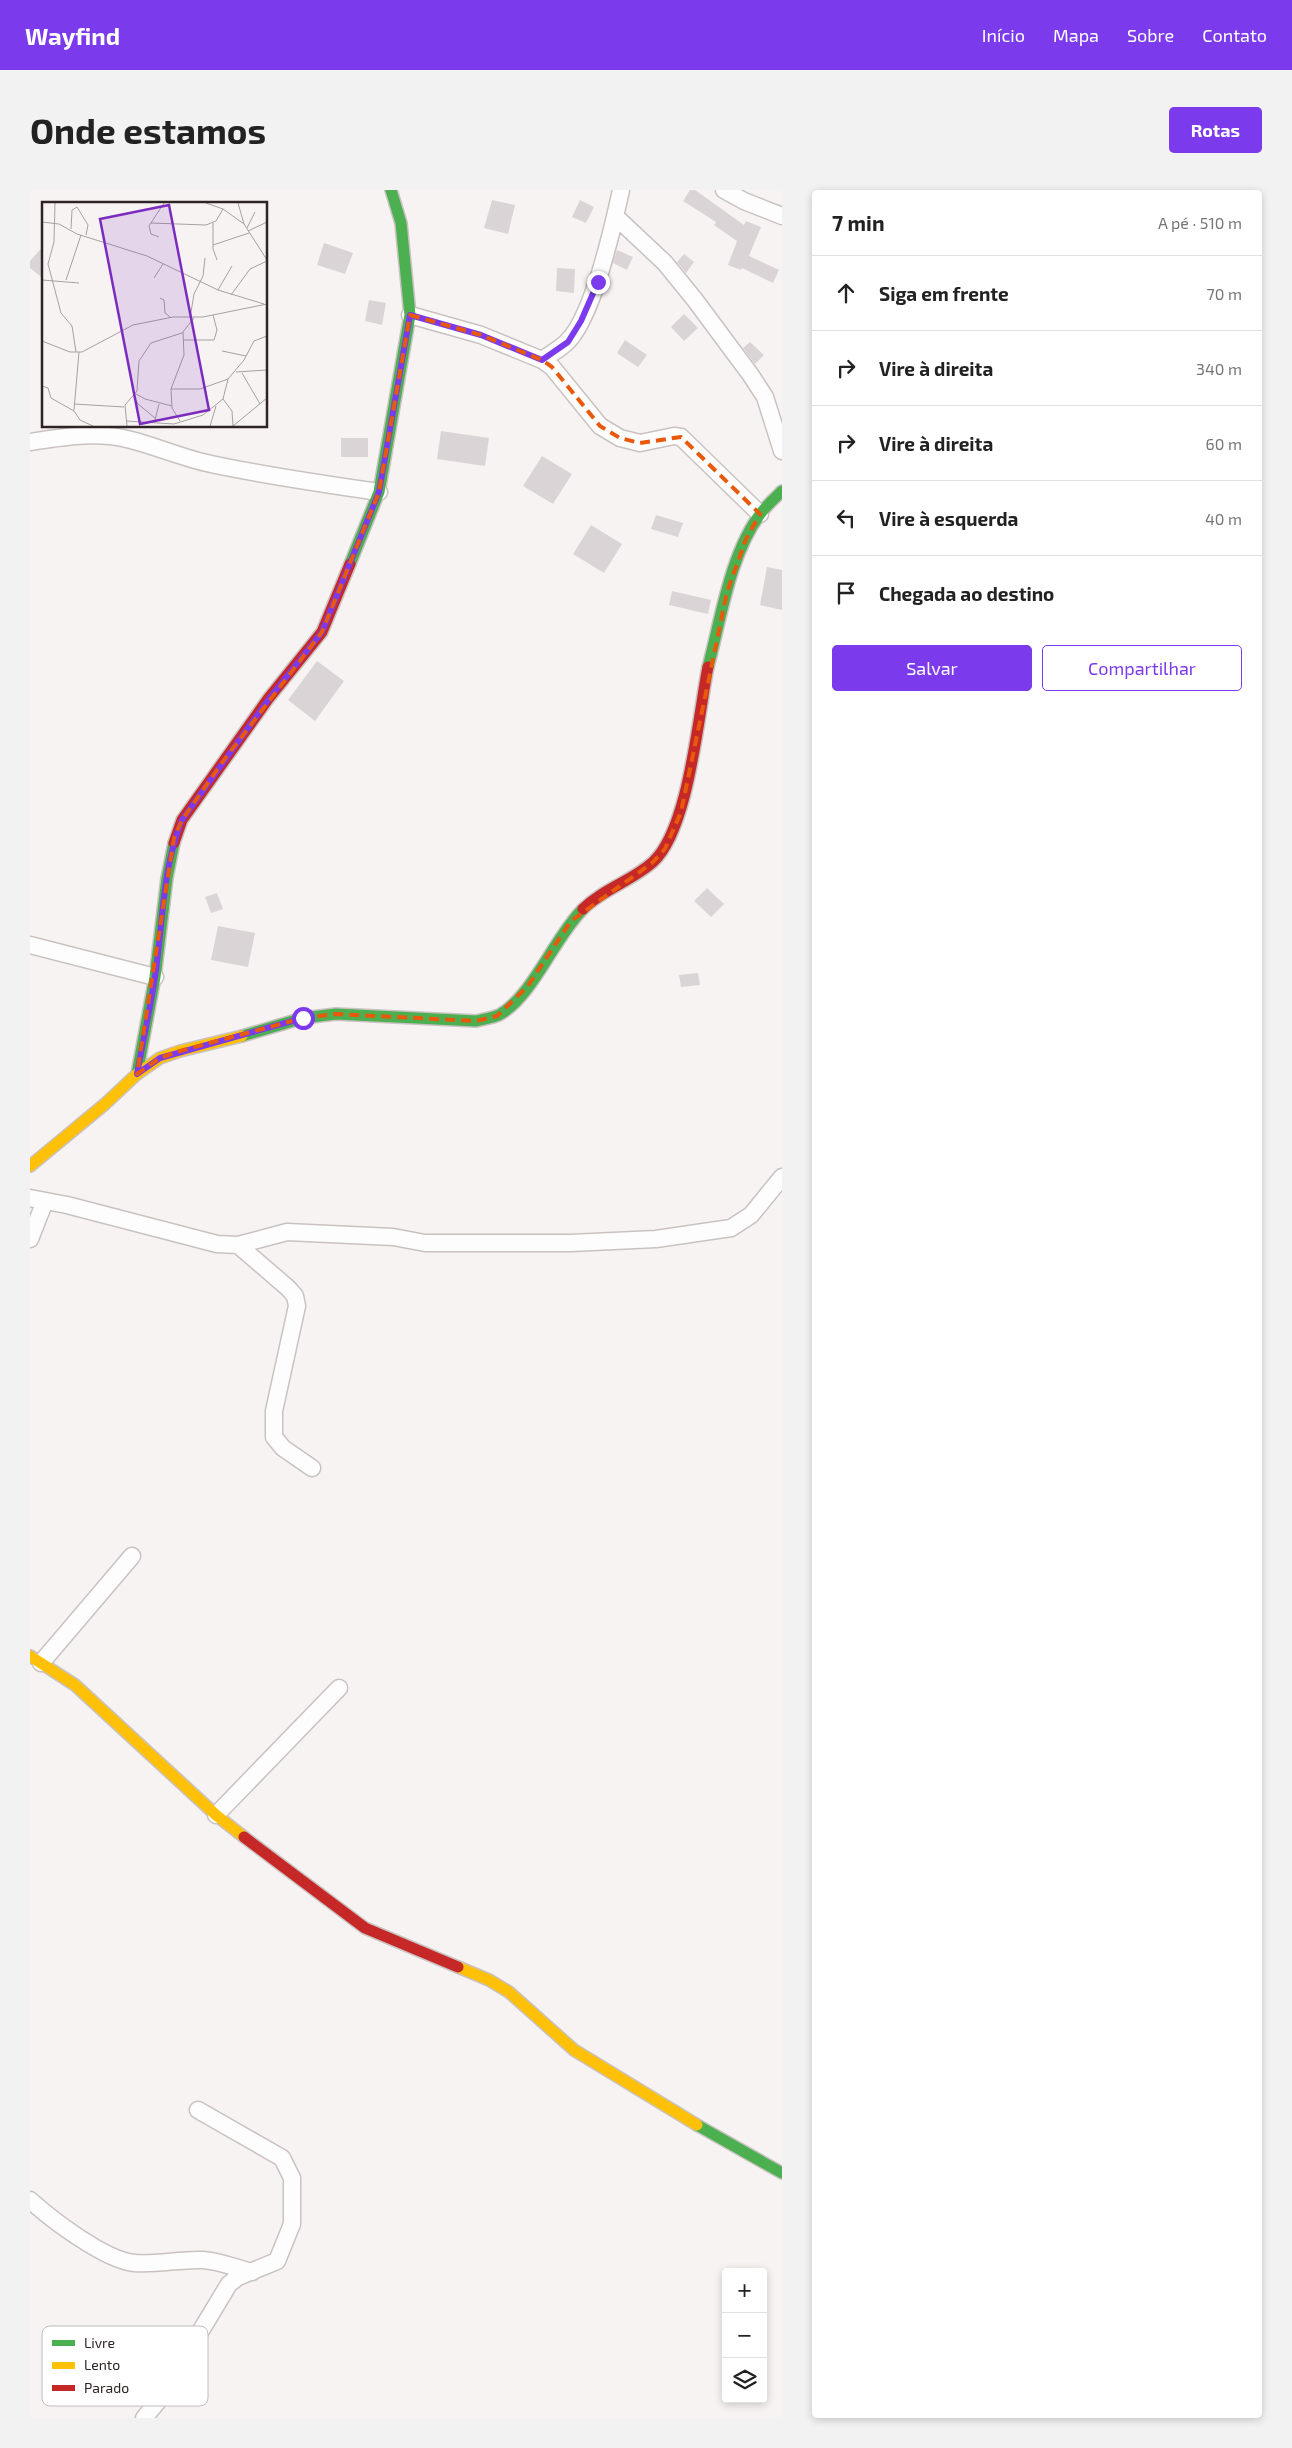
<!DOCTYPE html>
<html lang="pt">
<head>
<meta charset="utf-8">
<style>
  body { margin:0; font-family:"Exo 2",sans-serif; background:#f2f2f2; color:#222 }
  .controls { position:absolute; right:15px; bottom:15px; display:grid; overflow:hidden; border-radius:5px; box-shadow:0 2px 8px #0003 }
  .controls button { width:45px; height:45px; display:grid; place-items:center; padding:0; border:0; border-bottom:1px solid #e0e0e0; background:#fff; color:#222; font:25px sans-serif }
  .stop { position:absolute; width:15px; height:15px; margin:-11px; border:4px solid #7c3aed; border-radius:50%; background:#fff }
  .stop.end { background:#7c3aed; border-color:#fff; box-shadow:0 1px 5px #0008 }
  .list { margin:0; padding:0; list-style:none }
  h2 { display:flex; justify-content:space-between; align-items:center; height:65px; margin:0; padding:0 20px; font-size:21px }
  h2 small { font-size:16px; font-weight:400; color:#767676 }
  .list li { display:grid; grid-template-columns:32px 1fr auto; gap:15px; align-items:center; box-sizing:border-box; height:75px; padding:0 20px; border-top:1px solid #e0e0e0 }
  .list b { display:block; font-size:19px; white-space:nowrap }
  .list em { font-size:16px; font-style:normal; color:#767676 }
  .actions { display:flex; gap:10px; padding:15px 20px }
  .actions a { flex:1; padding:11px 0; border:1px solid #7c3aed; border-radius:5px; text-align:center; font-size:18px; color:#7c3aed }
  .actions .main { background:#7c3aed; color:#fff }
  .icon { flex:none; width:28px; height:28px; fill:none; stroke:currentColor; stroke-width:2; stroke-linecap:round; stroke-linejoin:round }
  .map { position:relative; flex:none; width:752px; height:2228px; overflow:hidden; border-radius:5px }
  header { display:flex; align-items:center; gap:30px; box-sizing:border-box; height:70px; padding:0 25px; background:#7c3aed; color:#fff }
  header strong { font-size:24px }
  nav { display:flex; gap:28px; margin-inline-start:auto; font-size:18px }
  .intro { display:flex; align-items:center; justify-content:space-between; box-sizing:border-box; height:120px; padding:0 30px }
  h1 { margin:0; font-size:35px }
  .button { padding:12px 22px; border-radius:5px; background:#7c3aed; color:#fff; font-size:18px; font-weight:700 }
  main { display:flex; gap:30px; padding:0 30px }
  aside { flex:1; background:#fff; border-radius:5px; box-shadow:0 2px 8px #0003 }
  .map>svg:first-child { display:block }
  .building { fill:#dbd4d6 }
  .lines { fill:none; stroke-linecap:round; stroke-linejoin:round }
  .street-casing { stroke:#c9c2c1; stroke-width:19 }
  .fast-casing { stroke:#c9c2c1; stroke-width:14 }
  .slow-casing { stroke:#c9c2c1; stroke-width:14 }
  .jam-casing { stroke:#c9c2c1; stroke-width:14 }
  .street { stroke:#fefdfd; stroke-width:16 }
  .fast { stroke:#4caf50; stroke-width:11 }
  .slow { stroke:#ffc107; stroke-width:11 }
  .jam { stroke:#c62828; stroke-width:11 }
  .route { stroke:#7c3aed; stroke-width:6 }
  .marked { fill:none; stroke:#e8590c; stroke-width:4; stroke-dasharray:10 6; stroke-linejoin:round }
  .inset-road { fill:none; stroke:#a7a0a0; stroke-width:1 }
  .view { fill:#7b2cbf; fill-opacity:0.15; stroke:#7b2cbf; stroke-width:2.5 }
  .inset-edge { fill:none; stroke:#2e2424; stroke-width:2.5 }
  .key { fill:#fff; stroke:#c0bdbd; stroke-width:1 }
  .key-label { font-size:14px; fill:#2e2424 }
</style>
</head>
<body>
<header>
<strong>Wayfind</strong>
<nav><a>Início</a><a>Mapa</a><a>Sobre</a><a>Contato</a></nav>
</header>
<div class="intro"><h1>Onde estamos</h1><a class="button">Rotas</a></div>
<main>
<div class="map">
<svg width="752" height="2228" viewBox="0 0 752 2228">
  <rect width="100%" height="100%" fill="#f8f3f3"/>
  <path class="building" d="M660 0H665L714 35 716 31 731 37 719 66 749 80 743 93 712 78 711 80 698 75 707 51 684 35 686 32 653 11Z
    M462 10 485 15 478 44 454 38Z
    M550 10 564 17 556 33 542 27Z
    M294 53 323 63 315 84 287 75Z
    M14 55V89L0 78V71Z
    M587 60 603 67 597 80 583 73Z
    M654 64 664 72 656 83 647 72Z
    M527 78 545 79 544 103 526 101Z
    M339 110 356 113 352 135 335 131Z
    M654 124 668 138 654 151 641 137Z
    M595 150 617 165 608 177 587 163Z
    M720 152 734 165 725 174 713 158Z
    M411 241 459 248 455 276 407 269Z
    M311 248H338V267H311Z
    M512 266 542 284 523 314 493 296Z
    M626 325 653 333 648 347 621 339Z
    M561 335 592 354 574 383 543 364Z
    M737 377 752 380V420L730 415Z
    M642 401 681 410 678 424 639 415Z
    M287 471 314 491 285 531 258 510Z
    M677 698 694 714 681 727 664 711Z
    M187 703 193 719 181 723 175 707Z
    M188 736 225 743 218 777 181 770Z
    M668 783 670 795 651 797 649 785Z"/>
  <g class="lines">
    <defs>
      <path id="street" d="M694 0 714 11 752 26
        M586 27 635 73 665 110 720 184 735 207 752 261
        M380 125 451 145 512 170 522 177 570 236 590 248 610 253 644 246 651 247 730 324
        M512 170C520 164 530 159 537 152 563 127 583 37 591 0
        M0 252C34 247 67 241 101 250 128 257 153 268 181 274 237 286 293 294 349 302
        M0 755 125 787
        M0 1008 37 1015 187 1054 208 1055 257 1042 363 1047 395 1053H541L626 1049 701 1038 721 1025 752 987
        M0 1049 15 1011
        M208 1055 258 1098 265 1106 267 1116 244 1221V1247L253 1258 282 1278
        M11 1473 102 1366
        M186 1625 309 1498
        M0 2010C22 2030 75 2070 104 2073 127 2075 150 2069 173 2070 189 2071 206 2078 222 2082
        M114 2228 129 2210 199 2094 208 2087 247 2071 262 2034V1988L252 1968 168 1920"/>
      <path id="fast" d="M320 374 349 302 380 125 371 33 361 0
        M678 477C691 429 700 363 731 323 737 315 745 308 752 301
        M212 846 273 828 306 824 446 831C453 829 462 828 469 825 503 806 524 748 553 719
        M107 884 125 787 137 688 144 653
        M667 1935 752 1983"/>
      <path id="slow" d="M0 976 75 914 107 884 130 868 150 861 212 846
        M0 1466 45 1495 186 1625 214 1647
        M428 1777 459 1790 479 1802 544 1860 667 1935"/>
      <path id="jam" d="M144 653 152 630 238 509 292 442 320 374
        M553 719C573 699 602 691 623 672 659 639 668 526 678 477
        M214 1647 335 1738 428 1777"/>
    </defs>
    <use href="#street" class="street-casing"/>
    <use href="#fast" class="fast-casing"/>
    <use href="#slow" class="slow-casing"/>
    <use href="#jam" class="jam-casing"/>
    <use href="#street" class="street"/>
    <use href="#fast" class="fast"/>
    <use href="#slow" class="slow"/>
    <use href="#jam" class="jam"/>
  </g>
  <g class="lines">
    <path class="route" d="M273 828 130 868 107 884C113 852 120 819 125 787 133 734 132 679 152 630L238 510 292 442 349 302 380 125 451 145 512 170 538 152 551 131 568 92"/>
  </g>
  <path class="marked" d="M380 125 451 145 512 170 522 177 570 236 590 248 610 253 651 247 730 324 716 349 697 402 651 622 635 659 622 673 541 731 497 797 467 826 446 831 306 824 273 828 150 861 130 868 107 884 144 648 152 630 194 570 292 442 349 302Z"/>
  <g transform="translate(12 12)">
    <rect width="225" height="225" fill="#f8f3f3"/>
    <path class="inset-road" d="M13 1 12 40 6 62 19 111 30 124 34 150M164 1 181 7 202 22M196 1 202 22 225 58M0 20 17 22 35 32 105 54 176 88 222 102M109 21 164 23 174 19 181 7M171 21V47L175 58M205 26 213 10M29 27 30 8 35 5 46 23 44 33M206 29 225 20M117 35 109 32 107 24 122 1M171 43 207 31M112 76 121 62M0 78 37 81M24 78 39 33M176 88 190 64M189 93 208 67 225 59M118 96 122 98 123 111 128 115M148 116 152 92 161 74 163 56M141 138H172L175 128 171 113M0 139 28 150H40L91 123 131 115H161L225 102M180 149 204 154M194 170 225 168M200 171 218 202M0 184 6 186 9 196 32 209 38 218 51 224M129 187H158L186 177M94 192 103 197 130 204M92 195 96 202 113 216M32 202 82 205M32 208 37 150M113 218 117 202M84 219 132 222 161 213 181 197M138 219 130 206 129 187 142 153 141 130M85 224 83 203 95 189 97 159 109 141 140 131 152 116M168 224 174 204M191 224 190 209 181 197 186 177 202 158 212 139 225 134M191 224 225 196"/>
    <path class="view" d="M127 3 167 208 98 222 58 17Z"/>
    <rect width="225" height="225" class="inset-edge"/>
  </g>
  <rect x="12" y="2136" width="166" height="80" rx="8" class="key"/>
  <rect x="22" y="2150" width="23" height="6" fill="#4caf50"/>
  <rect x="22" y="2172" width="23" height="7" fill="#ffc107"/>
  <rect x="22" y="2195" width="23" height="6" fill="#c62828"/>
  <g class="key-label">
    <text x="54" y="2158">Livre</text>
    <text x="54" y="2180">Lento</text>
    <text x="54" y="2203">Parado</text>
  </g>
</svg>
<div class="controls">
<button>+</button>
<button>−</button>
<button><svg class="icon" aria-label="layers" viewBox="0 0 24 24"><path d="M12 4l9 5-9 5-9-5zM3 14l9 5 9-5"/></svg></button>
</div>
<div class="stop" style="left:273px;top:828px"></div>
<div class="stop end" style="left:568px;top:92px"></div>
</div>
<aside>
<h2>7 min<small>A pé · 510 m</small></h2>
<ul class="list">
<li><svg class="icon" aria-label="ahead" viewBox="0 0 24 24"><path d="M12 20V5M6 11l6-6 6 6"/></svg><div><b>Siga em frente</b></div><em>70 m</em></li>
<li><svg class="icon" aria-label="right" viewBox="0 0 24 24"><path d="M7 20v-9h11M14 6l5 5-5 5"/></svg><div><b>Vire à direita</b></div><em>340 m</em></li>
<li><svg class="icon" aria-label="right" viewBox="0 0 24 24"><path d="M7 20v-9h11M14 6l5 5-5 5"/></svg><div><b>Vire à direita</b></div><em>60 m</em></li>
<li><svg class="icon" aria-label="left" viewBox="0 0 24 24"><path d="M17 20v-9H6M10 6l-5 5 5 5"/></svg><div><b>Vire à esquerda</b></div><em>40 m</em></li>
<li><svg class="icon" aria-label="arrive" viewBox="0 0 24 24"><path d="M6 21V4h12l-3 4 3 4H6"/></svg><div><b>Chegada ao destino</b></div></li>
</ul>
<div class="actions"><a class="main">Salvar</a><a>Compartilhar</a></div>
</aside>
</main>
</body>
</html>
